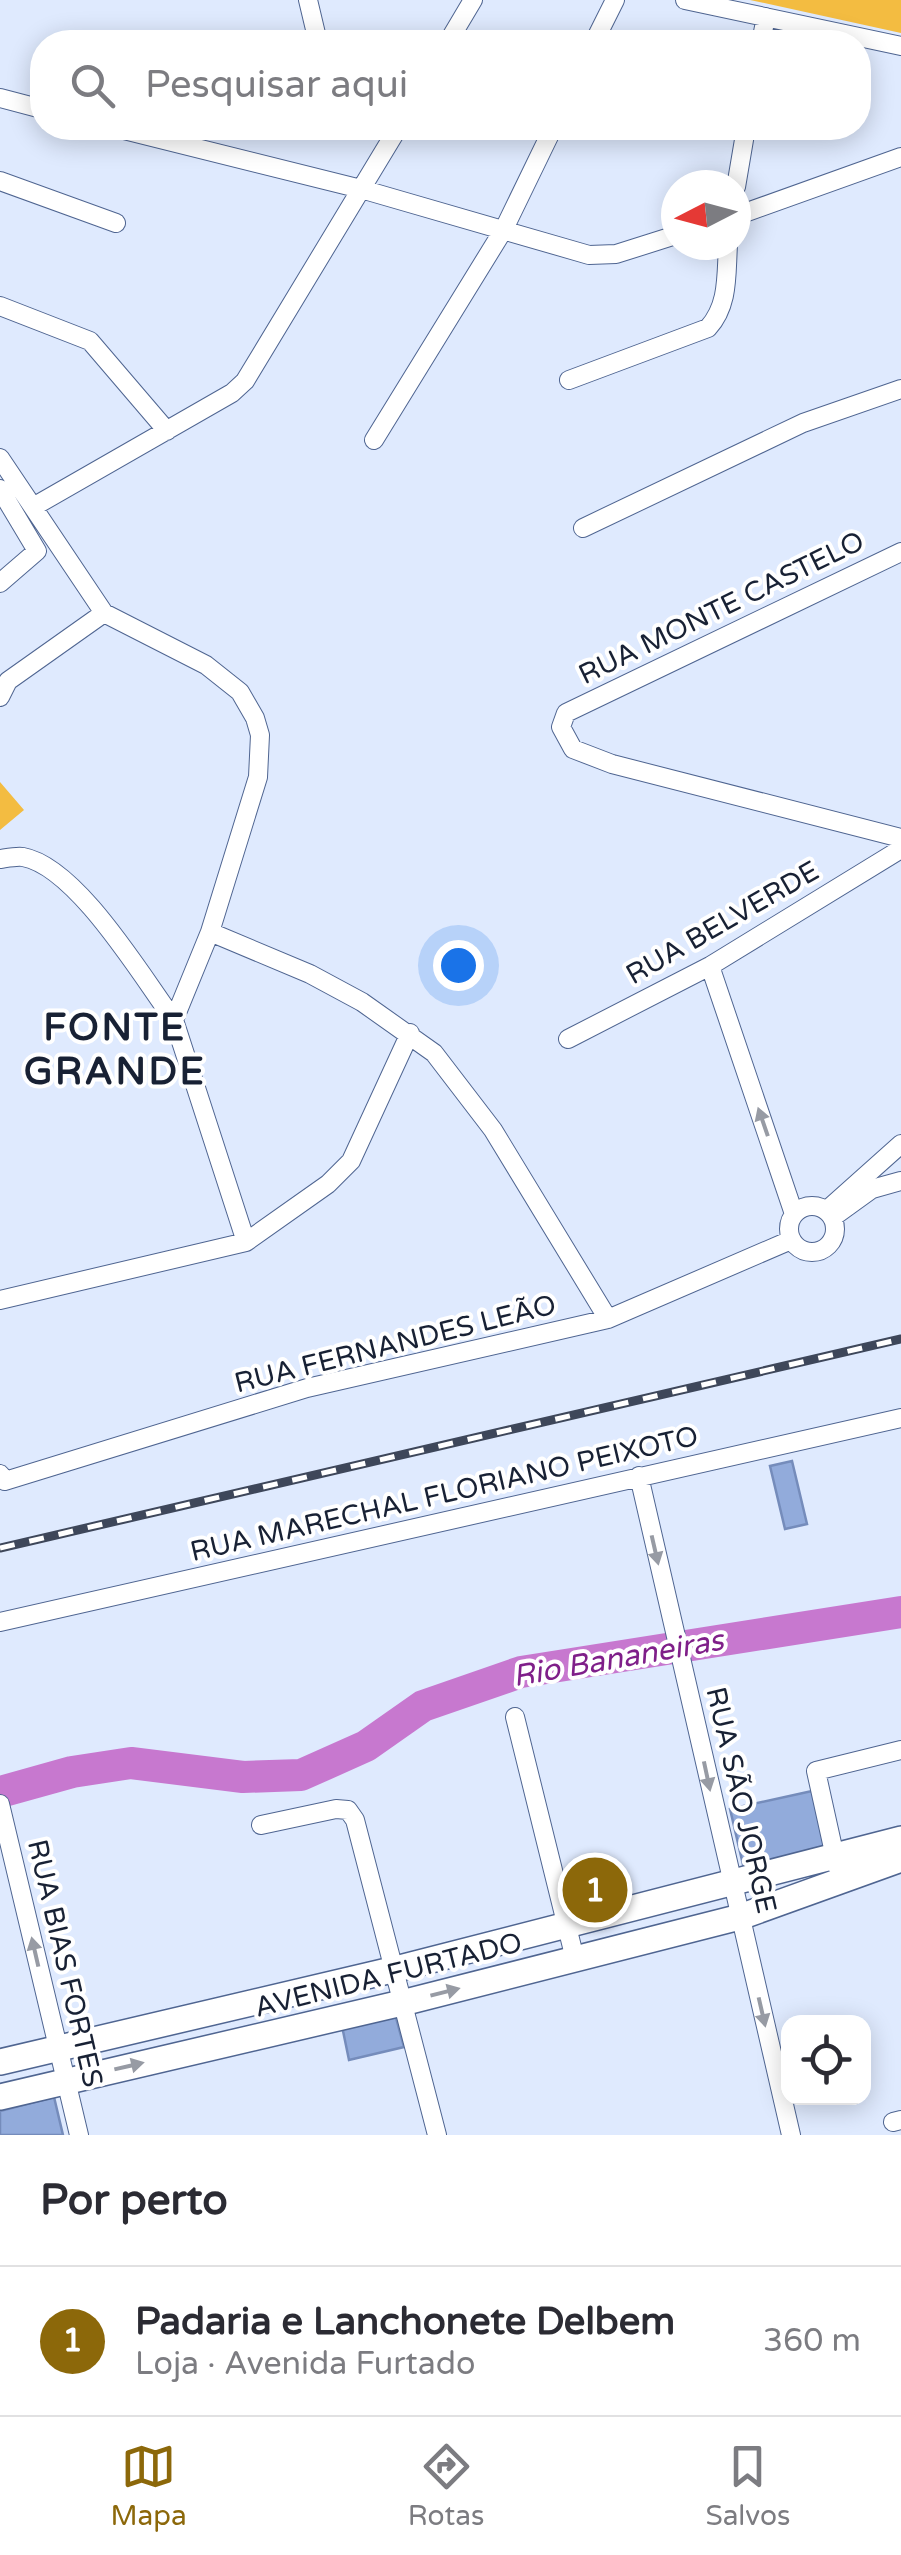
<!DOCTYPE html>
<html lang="pt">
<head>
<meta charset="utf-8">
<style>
  body { margin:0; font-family:"Varela Round",sans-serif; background:#f7f7f7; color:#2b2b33 }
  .controls { position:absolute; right:30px; bottom:30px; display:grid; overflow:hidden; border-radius:20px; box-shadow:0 5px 25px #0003 }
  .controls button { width:90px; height:90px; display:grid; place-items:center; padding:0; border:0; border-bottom:2px solid #e1e1e2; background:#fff; color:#2b2b33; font:50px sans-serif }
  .compass { position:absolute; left:661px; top:170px; width:90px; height:90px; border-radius:50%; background:#fff; box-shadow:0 5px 25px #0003; rotate:264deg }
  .you { position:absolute; left:458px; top:965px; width:35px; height:35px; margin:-25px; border:8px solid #fff; border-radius:50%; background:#1a73e8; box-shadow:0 0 0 15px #1a73e833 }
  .badge { display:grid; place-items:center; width:65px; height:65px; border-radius:50%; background:#8c680a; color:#fff; font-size:32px; font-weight:700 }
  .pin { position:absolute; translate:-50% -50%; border:5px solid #fff; box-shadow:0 2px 10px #0006 }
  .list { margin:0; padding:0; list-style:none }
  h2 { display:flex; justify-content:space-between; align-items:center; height:130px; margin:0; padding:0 40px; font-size:42px }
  h2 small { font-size:32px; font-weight:400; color:#7c7c81 }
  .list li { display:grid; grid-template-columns:65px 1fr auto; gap:30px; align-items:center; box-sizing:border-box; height:150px; padding:0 40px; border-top:2px solid #e1e1e2 }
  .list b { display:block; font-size:38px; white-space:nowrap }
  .list p { margin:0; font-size:32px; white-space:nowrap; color:#7c7c81 }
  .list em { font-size:32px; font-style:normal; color:#7c7c81 }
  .icon { flex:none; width:55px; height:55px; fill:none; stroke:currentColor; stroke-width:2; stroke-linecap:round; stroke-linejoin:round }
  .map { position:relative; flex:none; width:901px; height:2135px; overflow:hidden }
  .search { position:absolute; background:#fff; box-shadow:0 5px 25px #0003; left:30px; right:30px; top:30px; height:110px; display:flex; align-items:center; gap:25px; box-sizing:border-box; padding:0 35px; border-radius:40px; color:#7c7c81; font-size:38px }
  .sheet { height:280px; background:#fff }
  nav { display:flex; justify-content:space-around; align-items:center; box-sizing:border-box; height:140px; border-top:2px solid #e1e1e2; background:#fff; font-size:28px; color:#7c7c81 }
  nav a { display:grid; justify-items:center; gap:5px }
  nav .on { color:#8c680a }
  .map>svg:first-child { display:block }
  .green { fill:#f3bc41 }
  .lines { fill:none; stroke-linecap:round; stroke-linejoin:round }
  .river { stroke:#c778cf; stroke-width:32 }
  .building { fill:#92abdb; stroke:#758cbb; stroke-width:2.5 }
  .street-casing { stroke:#4f6591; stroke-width:20 }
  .secondary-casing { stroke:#4f6591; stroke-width:28 }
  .street { stroke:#fff; stroke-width:18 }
  .secondary { stroke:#fff; stroke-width:25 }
  .rail-casing { stroke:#3e475a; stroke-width:9 }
  .rail { stroke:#fff; stroke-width:5; stroke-dasharray:15; stroke-linecap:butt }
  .oneway { fill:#979ba4 }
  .labels { text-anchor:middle; stroke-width:8; stroke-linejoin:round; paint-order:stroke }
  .street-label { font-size:28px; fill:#182134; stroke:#fff }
  .water-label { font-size:30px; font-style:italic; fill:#7f1f89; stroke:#fff }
  .district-label { font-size:38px; font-weight:bold; letter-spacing:2.5px; fill:#182134; stroke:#fff }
</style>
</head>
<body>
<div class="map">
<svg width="901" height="2135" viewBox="0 0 901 2135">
  <rect width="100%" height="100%" fill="#dfeafe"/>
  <path class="green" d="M750 0H901V33Z
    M0 782 24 810 0 830Z"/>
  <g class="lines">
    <path class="river" d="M0 1792 72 1772 131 1763 243 1777 301 1775 366 1746 423 1706 521 1672 901 1612"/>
  </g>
  <path class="building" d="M792 1461 807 1524 785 1529 770 1466Z
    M812 1791 825 1849 744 1869 730 1809Z
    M395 2014 404 2047 349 2060 342 2026Z
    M54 2097 63 2135H0V2111Z"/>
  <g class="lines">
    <defs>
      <path id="street" d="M308 0 318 42
        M685 0 901 46
        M448 42 473 0
        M594 42 615 0
        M761 42 766 17
        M0 98 42 109
        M116 128 361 189 589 255 616 254 676 235
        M0 181 116 223
        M736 187 746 128
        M736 216 901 157
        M0 306 90 341 167 431
        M569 380 708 328C729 305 726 275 728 245
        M374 440 504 229 553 128
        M0 458 104 613 206 665 240 692 255 718 260 735 258 777 210 932 174 1020 246 1242
        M0 489 37 551 0 583
        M33 507 232 393 245 381 398 128
        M583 528 803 423 901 389
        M901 552 566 713 561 727 573 749 612 764 901 838
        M0 697 8 681 104 613
        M0 859C7 858 17 856 23 857 77 867 142 977 174 1020
        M210 932 310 974 362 1002 434 1053 493 1130 608 1319
        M710 966 794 1214
        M568 1039 710 966 901 849
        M789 1229a23 23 0 1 1 46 0a23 23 0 1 1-46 0Z
        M826 1211 901 1144
        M836 1215 872 1189 901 1181
        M0 1300 246 1242 328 1184 351 1161 410 1033
        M0 1474 5 1481 307 1388 608 1319 791 1240
        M639 1476 791 2135
        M0 1622 901 1418
        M515 1717 575 1959
        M0 1804 79 2135
        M261 1825 336 1809 348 1810 355 1820 437 2135
        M837 1866 816 1771 901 1750
        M893 2122 901 2120"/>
      <path id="secondary" d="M0 2062 396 1969 901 1839
        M0 2097 406 2002 740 1917 901 1859"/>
    </defs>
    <use href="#street" class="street-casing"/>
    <use href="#secondary" class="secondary-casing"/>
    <use href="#street" class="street"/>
    <use href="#secondary" class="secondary"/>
    <defs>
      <path id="rail" d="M0 1548 901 1339"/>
    </defs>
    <use href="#rail" class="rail-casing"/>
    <use href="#rail" class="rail"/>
  </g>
  <defs><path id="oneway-solid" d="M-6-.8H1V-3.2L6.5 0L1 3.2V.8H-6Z" transform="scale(2.5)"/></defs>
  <g class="oneway">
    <use href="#oneway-solid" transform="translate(763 1122) rotate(-109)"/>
    <use href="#oneway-solid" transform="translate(655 1550) rotate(77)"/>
    <use href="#oneway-solid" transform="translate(707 1776) rotate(78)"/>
    <use href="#oneway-solid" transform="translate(35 1952) rotate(-103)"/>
    <use href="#oneway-solid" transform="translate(445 1992) rotate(-14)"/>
    <use href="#oneway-solid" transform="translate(762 2012) rotate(77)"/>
    <use href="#oneway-solid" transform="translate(129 2066) rotate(-13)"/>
  </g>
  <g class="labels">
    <g class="street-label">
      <text transform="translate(721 607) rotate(-26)" y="10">RUA MONTE CASTELO</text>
      <text transform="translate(722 922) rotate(-30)" y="10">RUA BELVERDE</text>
      <text transform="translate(395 1343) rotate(-14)" y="10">RUA FERNANDES LEÃO</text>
      <text transform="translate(444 1493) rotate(-13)" y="10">RUA MARECHAL FLORIANO PEIXOTO</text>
      <text transform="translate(742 1800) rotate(77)" y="10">RUA SÃO JORGE</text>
      <text transform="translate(66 1963) rotate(77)" y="10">RUA BIAS FORTES</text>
      <text transform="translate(388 1974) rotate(-14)" y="10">AVENIDA FURTADO</text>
    </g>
    <g class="water-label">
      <text transform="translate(618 1658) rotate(-10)" y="10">Rio Bananeiras</text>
    </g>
    <g class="district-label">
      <text x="115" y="1040">FONTE<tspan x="115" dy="44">GRANDE</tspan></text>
    </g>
  </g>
</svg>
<div class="controls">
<button><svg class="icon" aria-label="locate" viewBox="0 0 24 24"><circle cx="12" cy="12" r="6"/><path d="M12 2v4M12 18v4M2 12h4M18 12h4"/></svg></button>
</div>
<svg class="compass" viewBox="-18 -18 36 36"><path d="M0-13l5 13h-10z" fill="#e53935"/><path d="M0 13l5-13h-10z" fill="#7c7c81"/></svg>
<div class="you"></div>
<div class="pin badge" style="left:595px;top:1890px">1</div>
<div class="search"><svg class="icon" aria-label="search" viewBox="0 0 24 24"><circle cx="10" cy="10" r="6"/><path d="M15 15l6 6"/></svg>Pesquisar aqui</div>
</div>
<section class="sheet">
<h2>Por perto<small></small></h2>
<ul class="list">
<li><span class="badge">1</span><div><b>Padaria e Lanchonete Delbem</b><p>Loja · Avenida Furtado</p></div><em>360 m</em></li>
</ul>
</section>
<nav>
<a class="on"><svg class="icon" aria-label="map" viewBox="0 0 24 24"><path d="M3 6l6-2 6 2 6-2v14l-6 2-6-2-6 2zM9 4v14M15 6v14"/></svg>Mapa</a>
<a><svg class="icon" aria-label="directions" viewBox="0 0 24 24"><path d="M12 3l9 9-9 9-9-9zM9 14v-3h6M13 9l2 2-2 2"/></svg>Rotas</a>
<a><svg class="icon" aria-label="saved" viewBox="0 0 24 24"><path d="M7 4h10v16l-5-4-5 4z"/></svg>Salvos</a>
</nav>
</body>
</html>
